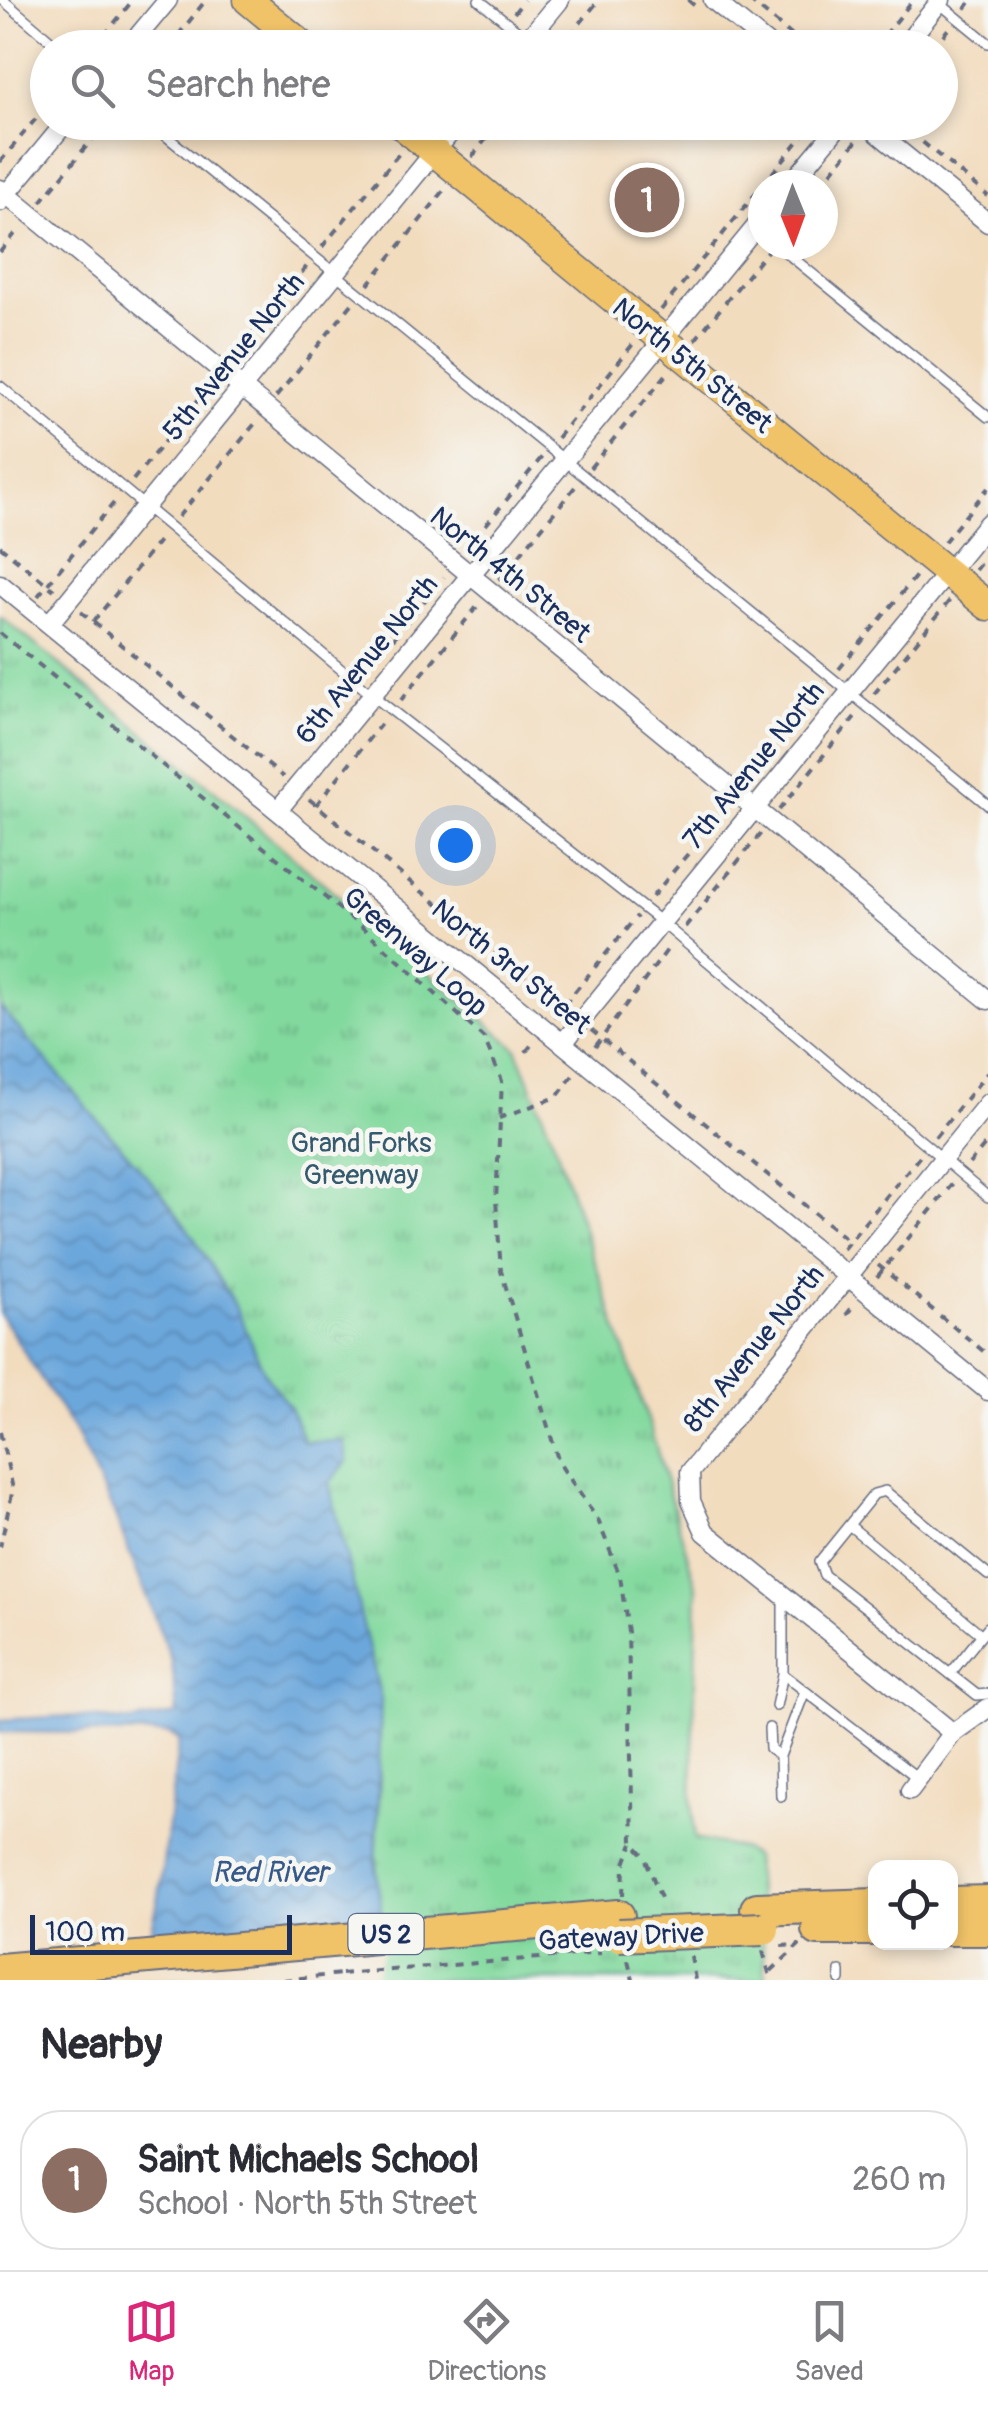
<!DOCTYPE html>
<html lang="en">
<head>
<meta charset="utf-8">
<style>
  body { margin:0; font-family:Pangolin,sans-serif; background:#f7f7f7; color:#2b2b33 }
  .controls { position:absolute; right:30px; bottom:30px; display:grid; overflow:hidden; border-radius:20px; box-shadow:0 5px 15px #0003 }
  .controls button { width:90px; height:90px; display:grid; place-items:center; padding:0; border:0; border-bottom:2px solid #e1e1e2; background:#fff; color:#2b2b33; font:50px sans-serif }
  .compass { position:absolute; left:748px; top:170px; width:90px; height:90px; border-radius:50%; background:#fff; box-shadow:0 5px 15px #0003; rotate:179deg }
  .scale { position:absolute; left:30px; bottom:25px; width:262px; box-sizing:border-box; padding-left:10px; border:5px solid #1b2f5e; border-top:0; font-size:28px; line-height:35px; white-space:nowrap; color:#1b2f5e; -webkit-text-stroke:8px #f6f6f2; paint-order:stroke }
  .you { position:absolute; left:455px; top:845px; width:35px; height:35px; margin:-25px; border:8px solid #fff; border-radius:50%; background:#1a73e8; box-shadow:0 0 0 15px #1a73e833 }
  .badge { display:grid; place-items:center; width:65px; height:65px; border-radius:50%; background:#db2777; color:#fff; font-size:32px; font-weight:700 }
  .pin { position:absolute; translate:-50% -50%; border:5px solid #fff; box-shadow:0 2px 10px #0006 }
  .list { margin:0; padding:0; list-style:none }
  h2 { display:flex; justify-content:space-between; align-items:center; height:130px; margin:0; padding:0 40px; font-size:42px }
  h2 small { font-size:32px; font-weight:400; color:#7c7c81 }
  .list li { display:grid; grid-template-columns:65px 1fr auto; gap:30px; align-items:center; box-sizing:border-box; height:140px; margin:0 20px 20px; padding:0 20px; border:2px solid #e1e1e2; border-radius:40px }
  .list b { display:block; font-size:38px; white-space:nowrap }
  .list p { margin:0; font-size:32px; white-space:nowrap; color:#7c7c81 }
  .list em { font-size:32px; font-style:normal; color:#7c7c81 }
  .icon { flex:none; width:55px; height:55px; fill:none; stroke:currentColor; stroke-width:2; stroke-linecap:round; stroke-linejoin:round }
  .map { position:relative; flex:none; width:988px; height:1980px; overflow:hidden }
  .search { position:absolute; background:#fff; box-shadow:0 5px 15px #0003; left:30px; right:30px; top:30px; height:110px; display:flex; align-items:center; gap:25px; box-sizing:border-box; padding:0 35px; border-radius:55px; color:#7c7c81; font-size:38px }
  .sheet { height:290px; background:#fff }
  nav { display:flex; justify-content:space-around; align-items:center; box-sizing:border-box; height:140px; border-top:2px solid #e1e1e2; background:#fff; font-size:28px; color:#7c7c81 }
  nav a { display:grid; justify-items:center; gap:5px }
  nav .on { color:#db2777 }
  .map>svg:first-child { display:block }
  .park { fill:url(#park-tufts); stroke:#4e847e; stroke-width:2.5 }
  .water { fill:url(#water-waves); stroke:#446b9d; stroke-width:2.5 }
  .pier { fill:#f2dcbe }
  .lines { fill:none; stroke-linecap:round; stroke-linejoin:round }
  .lane-casing { stroke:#666c80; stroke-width:12 }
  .street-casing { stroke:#666c80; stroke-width:21 }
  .primary-casing { stroke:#666c80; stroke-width:31 }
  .highway-casing { stroke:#666c80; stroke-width:36 }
  .path { stroke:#666c80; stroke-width:4; stroke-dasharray:8 8; stroke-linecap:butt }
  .lane { stroke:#fff; stroke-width:9 }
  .street { stroke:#fff; stroke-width:18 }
  .primary { stroke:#f1c369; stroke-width:28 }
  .highway { stroke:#f1c369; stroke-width:32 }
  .highway-bridge-casing { stroke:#666c80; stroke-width:36; stroke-linecap:butt }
  .path-bridge { stroke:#666c80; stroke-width:4; stroke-dasharray:8 8; stroke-linecap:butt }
  .highway-bridge { stroke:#f1c369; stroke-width:32 }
  .labels { text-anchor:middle; stroke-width:9; stroke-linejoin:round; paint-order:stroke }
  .shield { fill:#f6f6f2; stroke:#5d6b8a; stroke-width:2.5 }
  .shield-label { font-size:25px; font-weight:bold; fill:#1b2f5e }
  .street-label { font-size:28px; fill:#1b2f5e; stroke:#f6f6f2 }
  .park-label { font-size:28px; fill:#355a6e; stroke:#f6f6f2 }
  .water-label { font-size:30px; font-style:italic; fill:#37598a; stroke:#f6f6f2 }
</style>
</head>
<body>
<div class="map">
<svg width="988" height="1980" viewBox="0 0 988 1980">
  <defs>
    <pattern id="park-tufts" width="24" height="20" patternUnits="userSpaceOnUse" patternTransform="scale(2.5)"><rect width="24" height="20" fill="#82d99e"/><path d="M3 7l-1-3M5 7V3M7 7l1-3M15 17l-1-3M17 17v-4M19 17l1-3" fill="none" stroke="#6ab084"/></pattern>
    <pattern id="water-waves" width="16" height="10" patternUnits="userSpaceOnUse" patternTransform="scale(2.5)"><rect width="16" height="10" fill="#6ca7dc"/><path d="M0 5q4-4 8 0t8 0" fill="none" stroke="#5888b6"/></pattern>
  </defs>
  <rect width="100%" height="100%" fill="#f6f6f2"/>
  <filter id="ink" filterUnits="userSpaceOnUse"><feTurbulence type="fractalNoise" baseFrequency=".01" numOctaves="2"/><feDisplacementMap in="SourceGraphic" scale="20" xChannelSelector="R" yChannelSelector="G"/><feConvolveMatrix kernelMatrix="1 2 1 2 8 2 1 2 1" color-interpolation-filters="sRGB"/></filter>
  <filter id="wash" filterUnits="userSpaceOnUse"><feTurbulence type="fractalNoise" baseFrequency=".0048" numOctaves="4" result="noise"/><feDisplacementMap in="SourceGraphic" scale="40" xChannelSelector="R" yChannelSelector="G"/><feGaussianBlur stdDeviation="2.25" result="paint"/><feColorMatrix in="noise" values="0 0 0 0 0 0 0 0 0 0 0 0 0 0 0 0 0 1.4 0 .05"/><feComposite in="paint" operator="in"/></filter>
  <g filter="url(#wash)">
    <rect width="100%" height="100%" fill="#f2dcbe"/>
    <path class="park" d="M0 616 225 799 516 1048 554 1142 649 1423 697 1589 692 1803 695 1839 742 1849 754 1857 766 1980H369L383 1928 376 1866 380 1777 346 1561 329 1484 347 1461 344 1441 304 1442 290 1408 265 1374 163 1196 0 1007Z"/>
    <path class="water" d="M0 1007 163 1195 194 1238 237 1309 265 1374 290 1408 304 1442 344 1441 347 1461 329 1484 381 1699 376 1866 383 1928 369 1980H142L159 1895 179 1740 169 1734 0 1732V1720L67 1716 131 1722 177 1714 172 1662 114 1513 74 1430 0 1314Z"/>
    <path class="pier" d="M387 1915 388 1929 375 1978 137 1980 143 1938Z"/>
  </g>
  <g filter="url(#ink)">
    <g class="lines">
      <defs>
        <path id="lane" d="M3 0 59 48
          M479 0 528 39
          M938 2 988 43
          M149 122 988 805
          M777 245 988 417
          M0 386 372 695 661 922 988 1197
          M849 1525 982 1635
          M988 1575 885 1491 874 1494 819 1562 824 1575 977 1695 988 1694
          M783 1674 919 1779
          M950 1674 988 1627
          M776 1706 783 1674V1598
          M769 1728 770 1749 780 1756
          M781 1796 780 1756 805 1691
          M840 1971V1980"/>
        <path id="street" d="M713 0 772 48
          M128 48 168 0
          M521 48 560 0
          M903 48 941 0
          M864 122 988 223
          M790 185 842 122
          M0 189 988 1000
          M0 202 66 122
          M0 584 988 1391
          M49 624 459 122
          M278 810 763 218
          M563 1043 988 523
          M953 1733 705 1532 691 1501 690 1472 988 1103
          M910 1790 953 1733 988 1708"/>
        <path id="primary" d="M248 0 306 48
          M398 122 988 606"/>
        <path id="highway" d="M950 1903 988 1902
          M757 1909 876 1905
          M818 1929H876
          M950 1929H988
          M0 1970 618 1916"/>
      </defs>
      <use href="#lane" class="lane-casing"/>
      <use href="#street" class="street-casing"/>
      <use href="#primary" class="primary-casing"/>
      <use href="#highway" class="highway-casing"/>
      <path class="path" d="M688 0 696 7
        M749 0 807 48
        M965 9 972 0
        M514 13 524 0
        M94 48 133 0
        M168 48 206 0
        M486 48 498 32
        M560 48 599 0
        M875 48 913 0
        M933 48 949 28
        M898 122 988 196
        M472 157 499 122
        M0 162 48 104
        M821 185 859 138
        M41 202 106 122
        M322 247 402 150
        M0 252 19 229
        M368 285 447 187
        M661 310 814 122
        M695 340 768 250
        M231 360 307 266
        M276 397 352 304
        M557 438 633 344
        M590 468 670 370
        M133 480 212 383
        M178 517 258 420
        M944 542 988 488
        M0 546 54 590
        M465 550 542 457
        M975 570 988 554
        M499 580 575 487
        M38 596 117 499
        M81 612 283 777
        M93 622 163 536
        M0 633 363 928 484 1038 502 1081 496 1200 501 1271 559 1463 598 1520 620 1576 628 1632 633 1843 644 1855 661 1898
        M393 639 444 577
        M839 669 916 576
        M874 694 950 600
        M401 700 480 603
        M747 781 824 688
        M309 799 569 1012
        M316 805 385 719
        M779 810 858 713
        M652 897 726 808
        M685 927 761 833
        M554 1017 637 916
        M591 1030 851 1243
        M595 1047 670 946
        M526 1052 535 1040
        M499 1118 557 1097 574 1074
        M935 1137 988 1072
        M969 1164 988 1141
        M843 1249 920 1156
        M878 1265 988 1355
        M877 1277 953 1183
        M812 1288 821 1276
        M846 1315 855 1304
        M0 1432 13 1489 0 1547
        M623 1895 624 1866 633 1843
        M763 1951 771 1980
        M691 1956 695 1980
        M628 1960 633 1980
        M771 1971 799 1945 780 1946
        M283 1980 341 1974"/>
      <use href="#lane" class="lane"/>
      <use href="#street" class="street"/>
      <use href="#primary" class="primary"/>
      <use href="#highway" class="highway"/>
      <defs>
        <path id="highway-bridge" d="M619 1935 763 1929"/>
      </defs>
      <use href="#highway-bridge" class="highway-bridge-casing"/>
      <path class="path-bridge" d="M341 1974 601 1953"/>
      <use href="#highway-bridge" class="highway-bridge"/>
    </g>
  </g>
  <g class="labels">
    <rect class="shield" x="348.5" y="1914" width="75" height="40" rx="8"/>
    <g class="shield-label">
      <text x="386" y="1943">US 2</text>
    </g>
    <g class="street-label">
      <text transform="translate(233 356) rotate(-51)" y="10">5th Avenue North</text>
      <text transform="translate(693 365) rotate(39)" y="10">North 5th Street</text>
      <text transform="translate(511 574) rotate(39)" y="10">North 4th Street</text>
      <text transform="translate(366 659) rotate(-51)" y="10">6th Avenue North</text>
      <text transform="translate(753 765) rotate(-51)" y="10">7th Avenue North</text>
      <text transform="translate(416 951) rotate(41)" y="10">Greenway Loop</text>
      <text transform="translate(512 966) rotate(39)" y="10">North 3rd Street</text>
      <text transform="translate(753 1348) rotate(-51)" y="10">8th Avenue North</text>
      <text transform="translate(621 1936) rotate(-3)" y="10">Gateway Drive</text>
    </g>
    <g class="park-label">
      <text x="361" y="1152">Grand Forks<tspan x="361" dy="32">Greenway</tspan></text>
    </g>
    <g class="water-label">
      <text x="270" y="1882">Red River</text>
    </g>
  </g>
</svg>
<div class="controls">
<button><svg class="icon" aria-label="locate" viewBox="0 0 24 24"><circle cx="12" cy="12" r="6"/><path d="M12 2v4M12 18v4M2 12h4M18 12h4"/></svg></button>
</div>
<svg class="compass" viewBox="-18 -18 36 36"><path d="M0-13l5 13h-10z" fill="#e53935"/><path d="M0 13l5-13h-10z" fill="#7c7c81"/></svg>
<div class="scale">100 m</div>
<div class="you"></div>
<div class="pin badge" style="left:647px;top:200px;background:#8d6e63">1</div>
<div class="search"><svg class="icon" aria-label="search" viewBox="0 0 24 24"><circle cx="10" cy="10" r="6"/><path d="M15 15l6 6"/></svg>Search here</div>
</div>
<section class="sheet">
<h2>Nearby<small></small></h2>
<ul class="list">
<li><span class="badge" style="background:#8d6e63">1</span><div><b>Saint Michaels School</b><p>School · North 5th Street</p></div><em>260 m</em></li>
</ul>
</section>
<nav>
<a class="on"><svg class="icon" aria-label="map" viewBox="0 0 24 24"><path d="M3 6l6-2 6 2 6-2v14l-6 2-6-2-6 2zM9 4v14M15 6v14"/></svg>Map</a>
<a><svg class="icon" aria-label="directions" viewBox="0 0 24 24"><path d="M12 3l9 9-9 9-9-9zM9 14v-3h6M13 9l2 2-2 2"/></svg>Directions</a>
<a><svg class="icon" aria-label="saved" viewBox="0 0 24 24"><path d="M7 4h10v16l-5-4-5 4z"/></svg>Saved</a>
</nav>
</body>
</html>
